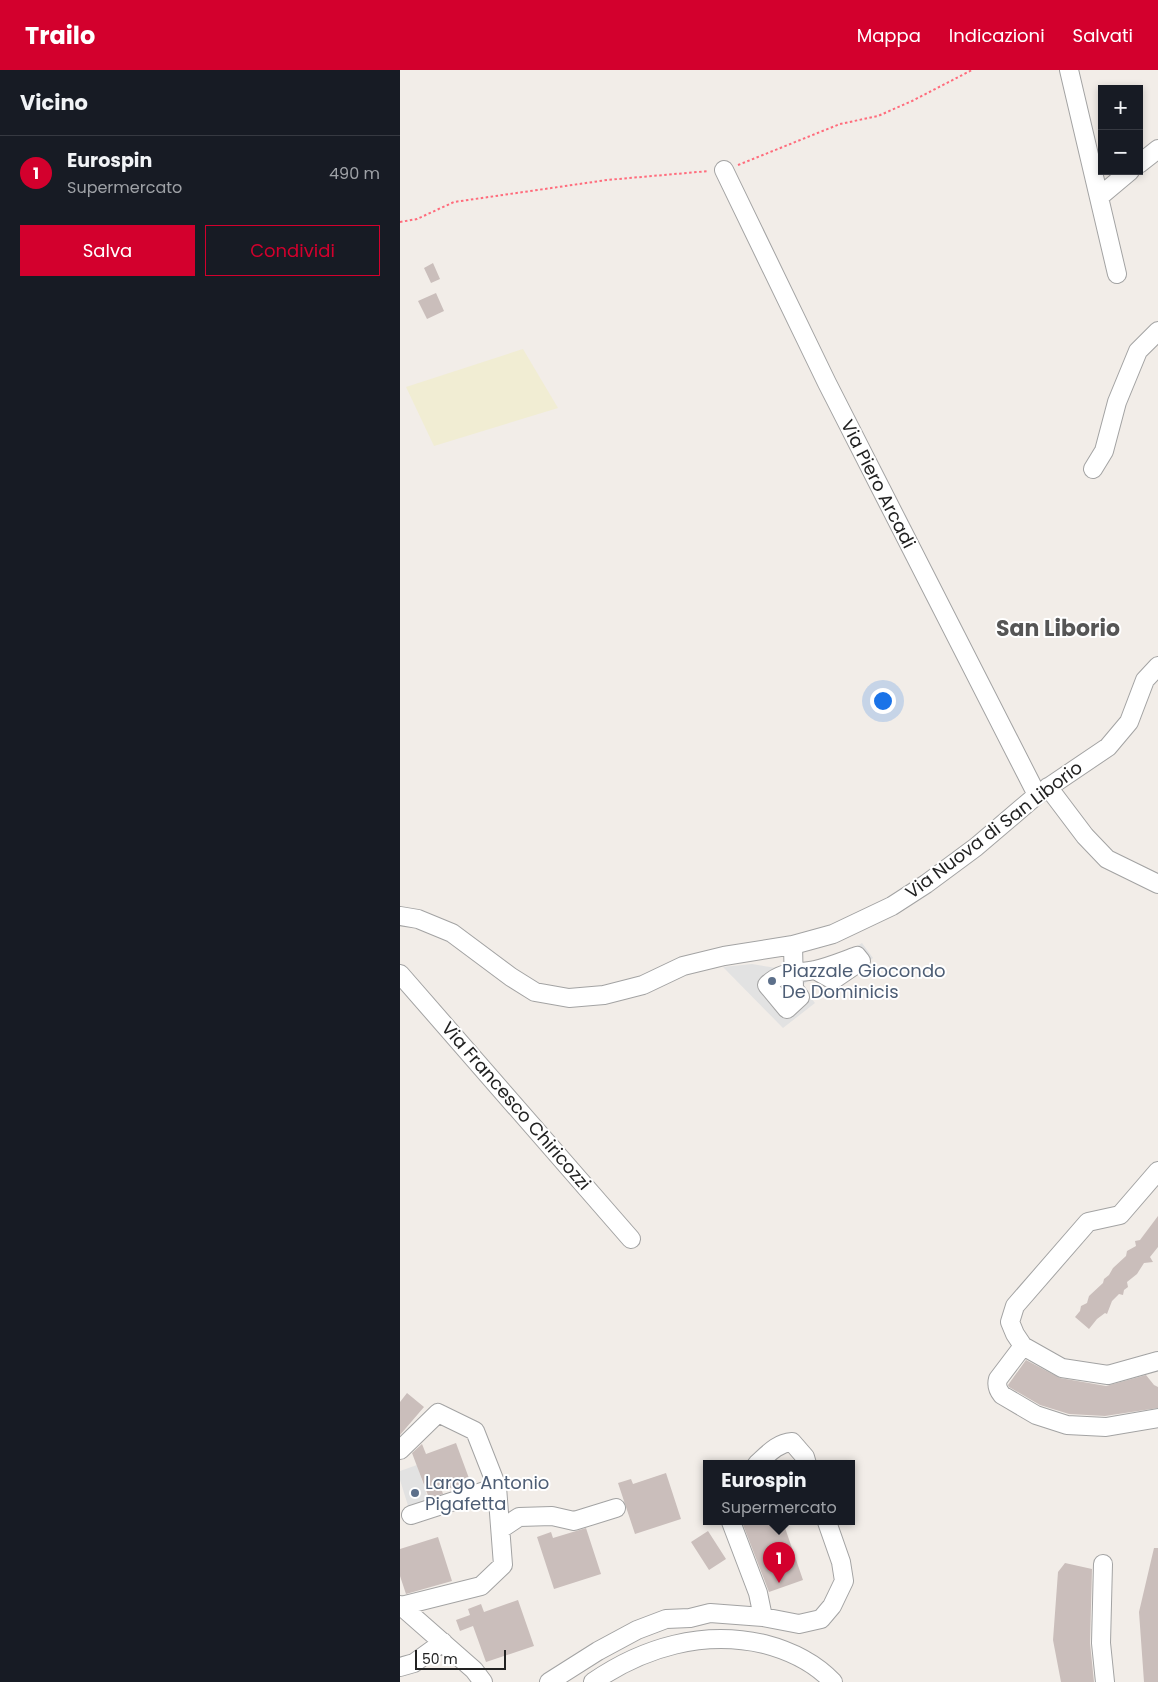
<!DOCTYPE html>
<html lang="it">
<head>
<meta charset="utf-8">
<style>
  body { margin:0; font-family:Poppins,sans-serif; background:#242831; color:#f1f3f6 }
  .controls { position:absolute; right:15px; top:15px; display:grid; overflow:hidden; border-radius:0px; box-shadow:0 2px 8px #0003 }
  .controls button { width:45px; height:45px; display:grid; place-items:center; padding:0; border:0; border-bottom:1px solid #363941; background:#171b24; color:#f1f3f6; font:25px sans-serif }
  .scale { position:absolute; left:15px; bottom:12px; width:91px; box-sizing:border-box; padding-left:5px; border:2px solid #222; border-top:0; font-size:14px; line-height:18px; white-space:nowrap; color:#222; -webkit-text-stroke:4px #fff; paint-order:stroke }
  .you { position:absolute; left:482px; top:630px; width:18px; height:18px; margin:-12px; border:4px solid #fff; border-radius:50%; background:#1a73e8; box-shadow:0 0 0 8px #1a73e833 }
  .badge { display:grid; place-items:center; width:32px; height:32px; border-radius:50%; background:#d3002d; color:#fff; font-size:16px; font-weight:700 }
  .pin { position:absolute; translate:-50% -41px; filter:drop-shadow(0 1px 2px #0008) }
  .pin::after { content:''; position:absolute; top:26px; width:18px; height:15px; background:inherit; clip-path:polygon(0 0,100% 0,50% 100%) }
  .popup { position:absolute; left:303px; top:1390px; width:152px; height:65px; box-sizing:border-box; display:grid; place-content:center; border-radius:0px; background:#171b24; filter:drop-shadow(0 1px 4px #0005); font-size:16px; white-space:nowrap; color:#9ea1a6 }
  .popup b { font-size:19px; color:#f1f3f6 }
  .popup::after { content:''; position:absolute; left:50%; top:100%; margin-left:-10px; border:10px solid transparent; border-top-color:#171b24 }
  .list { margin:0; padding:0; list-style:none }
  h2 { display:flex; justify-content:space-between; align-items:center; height:65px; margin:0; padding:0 20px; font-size:21px }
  h2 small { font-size:16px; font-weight:400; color:#9ea1a6 }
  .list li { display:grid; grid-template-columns:32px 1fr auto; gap:15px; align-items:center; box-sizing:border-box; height:75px; padding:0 20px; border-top:1px solid #363941 }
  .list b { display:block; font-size:19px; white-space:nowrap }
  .list p { margin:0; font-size:16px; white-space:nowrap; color:#9ea1a6 }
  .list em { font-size:16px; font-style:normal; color:#9ea1a6 }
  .actions { display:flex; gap:10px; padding:15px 20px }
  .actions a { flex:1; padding:11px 0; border:1px solid #d3002d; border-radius:0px; text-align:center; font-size:18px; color:#d3002d }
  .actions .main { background:#d3002d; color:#fff }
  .map { position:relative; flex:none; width:758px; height:1612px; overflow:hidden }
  header { display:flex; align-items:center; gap:30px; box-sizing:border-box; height:70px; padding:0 25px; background:#d3002d; color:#fff }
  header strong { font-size:24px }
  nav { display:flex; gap:28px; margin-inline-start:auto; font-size:18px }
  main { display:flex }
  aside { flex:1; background:#171b24 }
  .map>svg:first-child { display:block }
  .farmland { fill:#f1edd3 }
  .parking { fill:#e2e2e2 }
  .building { fill:#cabebb }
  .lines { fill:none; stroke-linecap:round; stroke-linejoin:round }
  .minor-casing { stroke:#a3a3a3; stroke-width:20 }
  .path { stroke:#ff6c7c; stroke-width:2; stroke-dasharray:2.5 2.5; stroke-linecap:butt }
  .minor { stroke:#fff; stroke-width:18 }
  .service-dot { fill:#5c6f8a; stroke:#fff; stroke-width:2 }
  .labels { text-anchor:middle; stroke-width:4; stroke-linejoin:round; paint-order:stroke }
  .street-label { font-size:18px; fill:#222; stroke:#fff }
  .service-label { font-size:18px; fill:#4e5e75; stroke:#fff; text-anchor:start }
  .district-label { font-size:22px; font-weight:bold; fill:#555; stroke:#fff }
</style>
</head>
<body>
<header>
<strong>Trailo</strong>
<nav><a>Mappa</a><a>Indicazioni</a><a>Salvati</a></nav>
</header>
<main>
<aside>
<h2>Vicino<small></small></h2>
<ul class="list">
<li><span class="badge">1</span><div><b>Eurospin</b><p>Supermercato</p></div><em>490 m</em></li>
</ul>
<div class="actions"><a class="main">Salva</a><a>Condividi</a></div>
</aside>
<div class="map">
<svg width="758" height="1612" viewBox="0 0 758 1612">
  <rect width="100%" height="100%" fill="#f2ede8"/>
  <path class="farmland" d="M123 279 158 338 34 376 6 317Z"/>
  <path class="parking" d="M462 873 473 888 429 921 415 906 401 916 415 933 383 958 323 897 352 894 376 898 398 896 447 882Z
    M17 1395 30 1435 10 1442 0 1410V1401Z"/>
  <path class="building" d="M33 193 40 209 31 213 24 198Z
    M36 223 44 241 27 249 18 231Z
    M758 1146V1177L750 1187 753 1192 744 1193 737 1204 727 1212 728 1217 724 1220 723 1225 719 1224 712 1231 707 1244 705 1243 697 1249 689 1259 675 1247 680 1241 681 1236 687 1233 689 1226 703 1213 704 1209 709 1205 713 1198 726 1186 727 1181 736 1176 735 1171 740 1170Z
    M626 1290 660 1308 706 1316 746 1305 754 1315 758 1317V1338L705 1346 669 1344 640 1335 609 1317 608 1315Z
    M7 1323 24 1337 0 1365V1332Z
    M56 1373 70 1411 42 1421 43 1424 29 1428 12 1383 22 1374 26 1384Z
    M266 1403 281 1449 235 1464 218 1413 231 1409 233 1414Z
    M342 1452H383L403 1510 369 1522Z
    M186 1458 201 1504 154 1519 137 1467 151 1462 153 1468Z
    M308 1461 326 1489 309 1500 291 1472Z
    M38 1467 52 1511 6 1524 0 1506V1479Z
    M754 1478H758V1612H744L739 1542Z
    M665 1493 692 1499 690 1573 694 1612H661L653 1570 658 1502Z
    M118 1530 134 1576 86 1592 73 1556 60 1561 56 1550 70 1545 68 1539 81 1534 84 1542Z"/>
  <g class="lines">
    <defs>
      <path id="minor" d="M669 0 717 204
        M739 94 758 79
        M324 100 427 313 637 725
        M699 127 730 101
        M693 399 704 381 717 332 738 281 758 261
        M648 717 685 766 707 789 758 814
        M0 846 18 849 52 863 111 907 135 922 169 928 204 925 243 915 283 896 324 886 393 875 433 864 492 836 526 814 576 777 637 725 708 677 729 652 745 610 758 596
        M393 875 394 919 400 927 387 939 367 915C383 900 395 904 415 900 429 897 443 891 457 886L461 891 433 910 415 900
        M0 904 231 1169
        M758 1101 720 1145 688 1152 615 1236 610 1252 615 1264 623 1276 662 1298 708 1305 758 1291
        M623 1276 598 1309C596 1316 598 1320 602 1325L636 1345 667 1355 706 1357 758 1348
        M0 1380 38 1343 75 1361 97 1417 103 1495 81 1516 1 1536
        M357 1394C368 1384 377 1373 392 1372L405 1387 407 1394
        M11 1445 97 1417
        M331 1452 358 1523 363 1547
        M101 1459 119 1447 152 1446 174 1451 216 1438
        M703 1494 701 1573 705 1612
        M0 1535 74 1600 83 1612
        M0 1597 14 1593 43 1572
        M149 1612 198 1581 237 1560 266 1549 290 1548 310 1543 363 1547 399 1554 421 1549 432 1536 444 1511 441 1492 427 1452
        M193 1612C244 1577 303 1560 364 1574 391 1581 414 1592 433 1612"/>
    </defs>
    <use href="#minor" class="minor-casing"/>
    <path class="path" d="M338 95 440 54 478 46 512 31 572 0
      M0 152 17 149 54 132 207 110 309 101"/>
    <use href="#minor" class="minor"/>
  </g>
  <g class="service-dot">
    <circle cx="372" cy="911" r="5"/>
    <circle cx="15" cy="1423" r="5"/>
  </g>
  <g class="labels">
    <g class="street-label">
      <text transform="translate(478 414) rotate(63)" y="6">Via Piero Arcadi</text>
      <text transform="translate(594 760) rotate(-37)" y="6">Via Nuova di San Liborio</text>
      <text transform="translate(116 1036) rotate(49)" y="6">Via Francesco Chiricozzi</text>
    </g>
    <g class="service-label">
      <text x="382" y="907">Piazzale Giocondo<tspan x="382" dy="21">De Dominicis</tspan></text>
      <text x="25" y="1419">Largo Antonio<tspan x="25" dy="21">Pigafetta</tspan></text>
    </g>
    <g class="district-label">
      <text x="658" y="566">San Liborio</text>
    </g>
  </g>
</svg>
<div class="controls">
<button>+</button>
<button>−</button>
</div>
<div class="scale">50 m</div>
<div class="you"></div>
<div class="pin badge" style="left:379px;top:1513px">1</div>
<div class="popup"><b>Eurospin</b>Supermercato</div>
</div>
</main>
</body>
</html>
